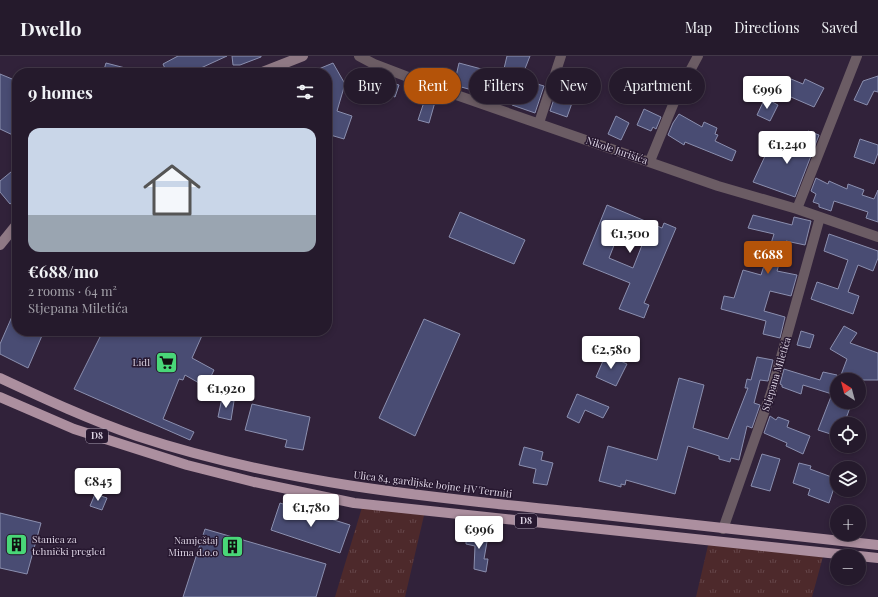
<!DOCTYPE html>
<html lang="en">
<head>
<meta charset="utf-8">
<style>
	body { margin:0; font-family:"Playfair Display",serif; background:#2d2334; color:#f1f3f6; height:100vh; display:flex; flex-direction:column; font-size:15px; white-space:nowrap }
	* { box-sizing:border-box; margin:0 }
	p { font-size:13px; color:#a3a1a9 }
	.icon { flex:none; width:22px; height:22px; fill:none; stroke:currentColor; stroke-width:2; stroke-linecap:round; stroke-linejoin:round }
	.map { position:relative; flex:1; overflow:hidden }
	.sheet { position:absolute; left:12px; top:12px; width:320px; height:268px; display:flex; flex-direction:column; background:#251a2c; border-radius:16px; box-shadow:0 2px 6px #0003,0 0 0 1px #423848 }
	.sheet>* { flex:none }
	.hud { position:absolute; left:344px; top:12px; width:380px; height:36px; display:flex; gap:8px }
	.needle { width:26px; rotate:324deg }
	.fabs { position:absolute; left:830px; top:317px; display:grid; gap:8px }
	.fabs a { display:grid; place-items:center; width:36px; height:36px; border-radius:50%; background:#251a2c; box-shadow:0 2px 6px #0003,0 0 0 1px #423848; font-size:20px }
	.price { position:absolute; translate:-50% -34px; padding:0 9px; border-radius:4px; background:#fff; color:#222; font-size:13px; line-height:26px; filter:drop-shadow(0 1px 2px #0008) }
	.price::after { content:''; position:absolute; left:50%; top:24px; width:12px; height:9px; margin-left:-6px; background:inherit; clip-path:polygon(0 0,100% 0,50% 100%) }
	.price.on { background:#b45309; color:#fff }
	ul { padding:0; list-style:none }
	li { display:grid; align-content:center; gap:8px; height:212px; padding:0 16px }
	li span { display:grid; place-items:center; height:124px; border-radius:12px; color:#555 }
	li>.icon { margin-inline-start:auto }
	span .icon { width:72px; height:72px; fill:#fffc; stroke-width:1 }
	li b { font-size:17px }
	h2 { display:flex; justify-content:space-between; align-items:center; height:48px; padding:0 16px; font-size:17px }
	.pill { padding:0 14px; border-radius:18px; background:#251a2c; box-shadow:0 2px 6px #0003,0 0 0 1px #423848; font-size:14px; line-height:36px }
	.pill.on { background:#b45309; color:#fff }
	header { display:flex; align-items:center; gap:24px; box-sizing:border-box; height:56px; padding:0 20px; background:#251a2c; border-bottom:1px solid #423848 }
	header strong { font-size:19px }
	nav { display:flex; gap:22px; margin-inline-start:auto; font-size:14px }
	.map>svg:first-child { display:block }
	.grass { fill:url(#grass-tufts) }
	.building { fill:#494c73; stroke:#8b8faf; fill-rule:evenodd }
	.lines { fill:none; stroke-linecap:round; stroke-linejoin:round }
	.minor { stroke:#6b5c64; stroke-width:10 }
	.secondary { stroke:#8f7985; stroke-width:10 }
	.primary { stroke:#ac8f9f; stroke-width:10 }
	.labels { text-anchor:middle; stroke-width:3; stroke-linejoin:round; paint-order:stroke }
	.shield { fill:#271830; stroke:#a69bad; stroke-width:1 }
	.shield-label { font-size:9px; font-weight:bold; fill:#dcd3e3 }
	.street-label { font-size:10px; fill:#dcd3e3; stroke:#271830 }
	.poi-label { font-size:10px; fill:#dcd3e3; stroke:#271830; text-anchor:end }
</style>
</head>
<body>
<header>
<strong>Dwello</strong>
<nav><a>Map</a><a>Directions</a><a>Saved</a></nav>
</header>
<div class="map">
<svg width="878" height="541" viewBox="0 0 878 541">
	<defs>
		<pattern id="grass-tufts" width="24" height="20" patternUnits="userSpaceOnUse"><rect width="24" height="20" fill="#4d292b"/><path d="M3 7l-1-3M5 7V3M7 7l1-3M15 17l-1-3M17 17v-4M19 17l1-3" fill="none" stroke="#66474a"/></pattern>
	</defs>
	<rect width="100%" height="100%" fill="#31223a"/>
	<path class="grass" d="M363,448L425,455L405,541H335Z
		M709,485L824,497L812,541H696Z"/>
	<path class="building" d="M178,0H227L190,17H167L163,8Z
		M232,0H261V1L240,9H233Z
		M507,0H530L521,23L544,30L535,57L512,49L514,42L504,39L509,23L502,21Z
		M106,7L133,14L132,17H103Z
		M333,7L345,28L337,55L352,60L344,83L327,78V17H309Z
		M459,7L489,15L483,37L454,29Z
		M634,14L648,20L638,44L624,38Z
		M0,18L17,25V81L0,73Z
		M878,20V36L874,35L867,49L854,44L863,25Z
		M791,23L803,28L805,23L824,32L814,51L784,38Z
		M388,26L399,29L395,41L384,37Z
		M555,40L572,47L567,61L550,55Z
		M765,42L778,49L770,65L757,59Z
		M425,43L435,46L429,67L418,64Z
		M644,53L661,61L656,73L653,71L651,75L637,69Z
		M679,58L702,71L704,66L717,72L715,78L718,79L715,85L736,95L732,105L685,86L684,89L668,79L673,67Z
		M616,60L629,67L621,84L608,78Z
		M808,75L819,79L795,141L753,126L772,85L786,92L792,80L804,84Z
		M860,83L878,89V97L874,108L854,101Z
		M17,111V143L10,148L0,136V125Z
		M816,122L828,128L829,125L847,133L848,128L864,134L862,139L874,143L878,134V166L866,162L868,156L834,145L831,155L819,151V148L813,146L816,138L811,135Z
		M607,149L662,172L664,167L676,172L644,247L649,249L644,262L619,253L630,227L583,208ZM622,169L646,179L633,212L609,202Z
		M460,156L525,184L514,208L449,181Z
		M753,159L792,169L794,161L811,165L805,189L786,185L777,215L797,219L791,240L770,235L764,255L785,261L780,282L763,278L766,265L721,253L724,240L734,242L743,214L761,219L774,178L748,172Z
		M829,178L878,195V202L873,215L858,209L848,236L859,240L853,258L811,243L817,226L838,233L848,204L824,195Z
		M17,249V275H44L28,312L0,298V288Z
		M424,263L460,278L415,380L379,362Z
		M844,270L857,277L850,287L878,297V324H839L847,303L830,293Z
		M103,275H204L192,302L214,314L206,331L185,319L183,324L179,323L163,363L194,376L190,384L74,333Z
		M801,275L814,279L810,292L797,289Z
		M606,298L627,308L616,330L596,321Z
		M757,301L773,304L768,325L760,324L754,347L760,349L752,372L747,370L739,404L731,402L730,406L719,403V400L688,390L675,438L626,424L625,429L621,428V431L599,425L608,390L657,404L679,322L704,329L693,372L728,383L748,332H745L747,323L751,324Z
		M784,313L820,324L823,316L837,319V346H852L844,368H837V380L818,374L832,338L803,329L801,338L782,331V329L780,328Z
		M577,338L609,351L603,362L585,354L579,367L567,361Z
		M222,342L234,345L231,364L218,361Z
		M252,348L310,361L303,394L285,391L287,384L245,374Z
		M770,360L776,364L778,361L789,365L787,371L810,380L803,398L786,390L787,387L764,377Z
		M524,391L543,396L541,404L553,407L547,429L533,427L536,413L519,409Z
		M762,398L780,403L770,435L751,430Z
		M799,407L811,410L810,413L837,423L829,447L808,439L810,433L793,427Z
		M95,438L107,442L102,454L90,450Z
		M280,447L350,469L340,497L271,474Z
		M0,457L41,467L27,518L0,512Z
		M205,473L326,508L316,541H183Z
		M466,477L488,480L484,503H488L486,516L474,513L475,490L466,488Z"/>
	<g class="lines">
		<path class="minor" d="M359,0L374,8L442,34L718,130L797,153L878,181
			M539,67L561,0
			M650,105L677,39L698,0
			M797,153L857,0
			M723,473L771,337L820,161"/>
		<path class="secondary" d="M260,17L303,0
			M0,189L17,168"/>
		<path class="primary" d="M0,322C45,343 90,364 137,380C282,428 435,442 586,457C683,467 781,479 878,489
			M0,341L74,373L187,409L254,426L354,447L857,500
			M859,500L878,502"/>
	</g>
	<defs>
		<symbol id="supermarket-square" viewBox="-11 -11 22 22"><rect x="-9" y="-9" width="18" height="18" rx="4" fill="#49d778" stroke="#271830"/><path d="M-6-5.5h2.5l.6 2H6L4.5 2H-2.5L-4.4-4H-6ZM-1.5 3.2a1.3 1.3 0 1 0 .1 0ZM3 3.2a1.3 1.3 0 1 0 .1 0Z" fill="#111"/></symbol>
		<symbol id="building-square" viewBox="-11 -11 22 22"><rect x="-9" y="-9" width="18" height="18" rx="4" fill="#49d778" stroke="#271830"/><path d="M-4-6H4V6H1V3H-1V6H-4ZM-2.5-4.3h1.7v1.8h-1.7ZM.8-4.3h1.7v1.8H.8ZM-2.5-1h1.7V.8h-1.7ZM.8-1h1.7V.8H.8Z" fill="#111"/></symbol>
	</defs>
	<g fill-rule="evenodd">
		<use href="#supermarket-square" x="154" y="294" width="25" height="25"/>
		<use href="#building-square" x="4" y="476" width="25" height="25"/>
		<use href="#building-square" x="220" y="478" width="25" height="25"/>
	</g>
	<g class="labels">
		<g class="shield">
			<rect x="86" y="373" width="22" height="14" rx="3"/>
			<rect x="515" y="458" width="22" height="14" rx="3"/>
		</g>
		<g class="shield-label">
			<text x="97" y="383">D8</text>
			<text x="526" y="468">D8</text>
		</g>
		<g class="street-label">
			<text transform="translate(617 94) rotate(19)" y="4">Nikole Jurišića</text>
			<text transform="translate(776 318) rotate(-73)" y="4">Stjepana Miletića</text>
			<text transform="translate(433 428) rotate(7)" y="4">Ulica 84. gardijske bojne HV Termiti</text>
		</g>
		<g class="poi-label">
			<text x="150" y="310">Lidl</text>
			<text x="32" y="487" text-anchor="start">Stanica za<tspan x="32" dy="12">tehnički pregled</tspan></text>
			<text x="218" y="488">Namještaj<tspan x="218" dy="12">Mima d.o.o</tspan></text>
		</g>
	</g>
</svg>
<div class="fabs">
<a><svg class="needle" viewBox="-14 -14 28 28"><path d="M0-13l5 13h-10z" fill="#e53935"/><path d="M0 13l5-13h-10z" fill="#a3a1a9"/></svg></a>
<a><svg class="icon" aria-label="locate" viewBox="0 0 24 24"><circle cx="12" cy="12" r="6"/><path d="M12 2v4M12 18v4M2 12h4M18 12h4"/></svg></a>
<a><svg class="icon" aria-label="layers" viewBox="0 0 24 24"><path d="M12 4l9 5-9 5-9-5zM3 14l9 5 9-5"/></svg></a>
<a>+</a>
<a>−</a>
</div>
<b class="price" style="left:767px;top:54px">€996</b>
<b class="price" style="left:787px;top:109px">€1,240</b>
<b class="price" style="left:630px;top:198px">€1,500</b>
<b class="price on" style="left:768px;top:219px">€688</b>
<b class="price" style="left:611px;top:314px">€2,580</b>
<b class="price" style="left:226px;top:353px">€1,920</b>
<b class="price" style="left:98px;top:446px">€845</b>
<b class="price" style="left:311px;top:472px">€1,780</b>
<b class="price" style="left:479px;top:494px">€996</b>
<div class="hud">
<a class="pill">Buy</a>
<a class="pill on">Rent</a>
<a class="pill">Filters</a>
<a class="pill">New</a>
<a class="pill">Apartment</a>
</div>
<section class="sheet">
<h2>9 homes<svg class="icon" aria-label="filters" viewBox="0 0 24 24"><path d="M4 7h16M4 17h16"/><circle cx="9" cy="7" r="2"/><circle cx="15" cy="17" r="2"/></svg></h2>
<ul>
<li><span style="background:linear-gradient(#c9d6e8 70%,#9aa5b1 0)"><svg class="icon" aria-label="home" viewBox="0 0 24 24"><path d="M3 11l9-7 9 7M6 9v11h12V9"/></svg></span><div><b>€688/mo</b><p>2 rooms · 64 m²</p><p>Stjepana Miletića</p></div></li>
</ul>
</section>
</div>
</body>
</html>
